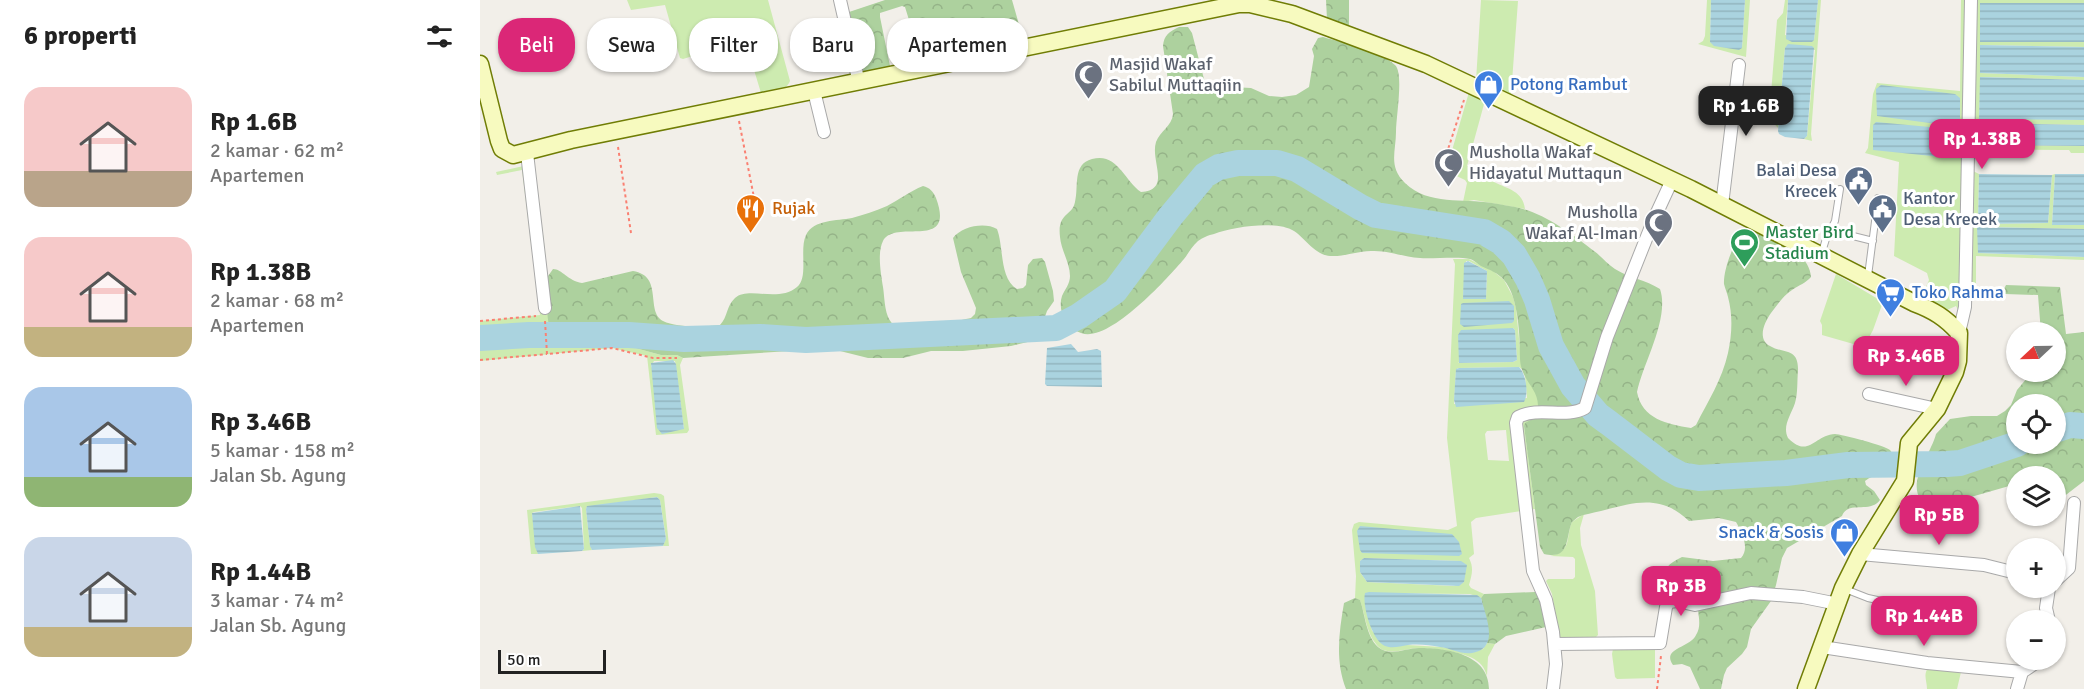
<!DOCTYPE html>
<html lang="id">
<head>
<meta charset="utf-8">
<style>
	body { margin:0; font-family:Signika,sans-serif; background:#f6f6f6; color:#222; height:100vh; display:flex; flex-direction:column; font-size:22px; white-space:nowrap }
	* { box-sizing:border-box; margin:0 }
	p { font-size:20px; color:#767676 }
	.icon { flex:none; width:33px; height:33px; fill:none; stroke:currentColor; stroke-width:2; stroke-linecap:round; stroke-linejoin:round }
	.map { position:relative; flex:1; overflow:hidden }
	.panel { display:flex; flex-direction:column; background:#fff; width:480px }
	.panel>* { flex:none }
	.hud { position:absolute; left:18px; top:18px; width:570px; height:54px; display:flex; gap:12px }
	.needle { width:39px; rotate:248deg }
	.fabs { position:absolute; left:1526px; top:322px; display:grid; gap:12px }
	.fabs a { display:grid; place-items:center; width:60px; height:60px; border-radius:50%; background:#fff; box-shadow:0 2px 4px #0004; font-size:30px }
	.scale { position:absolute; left:18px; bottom:15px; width:108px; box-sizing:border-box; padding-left:6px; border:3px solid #222; border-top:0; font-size:16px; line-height:21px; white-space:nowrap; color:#222; -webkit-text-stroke:4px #fff; paint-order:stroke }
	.price { position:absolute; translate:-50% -51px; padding:0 14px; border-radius:12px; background:#db2777; color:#fff; font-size:20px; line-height:39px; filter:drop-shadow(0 2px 3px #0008) }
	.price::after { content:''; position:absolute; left:50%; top:36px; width:18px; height:14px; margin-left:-9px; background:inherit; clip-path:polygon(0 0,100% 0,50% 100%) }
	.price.on { background:#222; color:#fff }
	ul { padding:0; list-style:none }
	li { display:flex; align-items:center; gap:18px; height:150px; padding:0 24px }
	li span { display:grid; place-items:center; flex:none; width:168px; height:120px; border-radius:18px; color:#555 }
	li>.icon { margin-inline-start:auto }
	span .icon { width:72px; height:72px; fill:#fffc; stroke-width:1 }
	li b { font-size:26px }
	h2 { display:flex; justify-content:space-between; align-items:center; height:72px; padding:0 24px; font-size:26px }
	.tag { padding:0 21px; border-radius:24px; background:#fff; box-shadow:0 2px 4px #0004; font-size:21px; line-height:54px }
	.tag.on { background:#db2777; color:#fff }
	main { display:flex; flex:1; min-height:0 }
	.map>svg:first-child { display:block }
	.grass { fill:#cdebb0; fill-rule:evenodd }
	.forest { fill:url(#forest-crowns); fill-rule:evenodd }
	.water { fill:url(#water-rules) }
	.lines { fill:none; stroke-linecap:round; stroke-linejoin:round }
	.river { stroke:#aad3df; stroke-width:26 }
	.lane-casing { stroke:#a9a9a9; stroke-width:8 }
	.street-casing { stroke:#a9a9a9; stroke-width:14 }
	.secondary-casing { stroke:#707d05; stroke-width:19 }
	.path { stroke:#fa8072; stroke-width:2; stroke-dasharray:3 3; stroke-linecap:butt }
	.lane { stroke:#fff; stroke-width:6 }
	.street { stroke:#fff; stroke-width:12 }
	.secondary { stroke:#f7fabf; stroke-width:16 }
	.labels { text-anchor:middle; stroke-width:6; stroke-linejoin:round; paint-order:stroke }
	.worship-label { font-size:18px; fill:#5b616d; stroke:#fff; text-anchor:start }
	.shop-label { font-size:18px; fill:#366cbe; stroke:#fff; text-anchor:start }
	.service-label { font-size:18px; fill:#4e5e75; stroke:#fff; text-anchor:end }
	.food-label { font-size:18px; fill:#c56008; stroke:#fff; text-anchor:start }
	.leisure-label { font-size:18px; fill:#27864d; stroke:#fff; text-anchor:start }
</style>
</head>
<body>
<main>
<section class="panel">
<h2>6 properti<svg class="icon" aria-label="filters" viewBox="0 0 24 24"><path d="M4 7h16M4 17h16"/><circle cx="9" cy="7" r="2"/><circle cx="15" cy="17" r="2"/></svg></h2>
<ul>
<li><span style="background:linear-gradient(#f6c9c9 70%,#b9a48a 0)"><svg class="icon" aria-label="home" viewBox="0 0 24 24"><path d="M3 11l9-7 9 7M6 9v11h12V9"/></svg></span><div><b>Rp 1.6B</b><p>2 kamar · 62 m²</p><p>Apartemen</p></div></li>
<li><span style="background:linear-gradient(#f6c9c9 75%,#c2b280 0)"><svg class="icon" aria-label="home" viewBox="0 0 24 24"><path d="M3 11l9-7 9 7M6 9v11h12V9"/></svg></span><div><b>Rp 1.38B</b><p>2 kamar · 68 m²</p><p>Apartemen</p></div></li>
<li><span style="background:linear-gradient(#a9c7e8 75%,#8fb573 0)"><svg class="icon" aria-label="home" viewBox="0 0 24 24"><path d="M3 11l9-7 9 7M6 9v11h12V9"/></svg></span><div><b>Rp 3.46B</b><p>5 kamar · 158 m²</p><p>Jalan Sb. Agung</p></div></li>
<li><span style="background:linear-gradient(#c9d6e8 75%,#c2b280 0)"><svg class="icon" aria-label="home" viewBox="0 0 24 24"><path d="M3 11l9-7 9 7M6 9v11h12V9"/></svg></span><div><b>Rp 1.44B</b><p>3 kamar · 74 m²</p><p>Jalan Sb. Agung</p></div></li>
</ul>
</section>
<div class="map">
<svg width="1604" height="689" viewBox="0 0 1604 689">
	<defs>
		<pattern id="forest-crowns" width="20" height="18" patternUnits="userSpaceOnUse" patternTransform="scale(1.5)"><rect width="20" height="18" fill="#add19e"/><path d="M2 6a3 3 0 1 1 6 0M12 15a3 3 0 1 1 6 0" fill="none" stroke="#95b388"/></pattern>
		<pattern id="water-rules" width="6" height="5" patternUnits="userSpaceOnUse" patternTransform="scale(1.5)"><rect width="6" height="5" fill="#aad3df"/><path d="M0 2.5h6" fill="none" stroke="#92b5bf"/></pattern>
	</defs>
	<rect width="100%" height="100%" fill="#f2efe9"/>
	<path class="grass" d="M147,0H288L310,81C305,93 292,91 281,93L261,27L258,25L232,36L230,48L226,52L203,59L200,58L185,5L151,10Z
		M1001,0L1038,1L1031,95L996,81Z
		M1227,0H1231L1230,42L1262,48L1265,0H1270L1266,57L1218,44L1223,41L1225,36Z
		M1305,0H1308L1305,35L1334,40L1338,0H1341L1331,134L1332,141L1324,139L1327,136L1335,50L1305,48L1298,128L1289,118L1297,20L1303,13Z
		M1481,0H1604V3L1500,42H1604V47L1500,45V73L1604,77V80L1501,77L1499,118L1604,120V125L1499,123L1498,145L1604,146V153H1591L1589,150H1581L1492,149L1491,170L1499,174L1498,224L1568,223L1572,175L1575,174L1572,224L1604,225V229L1498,227V253L1604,257V260L1496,256V284H1487L1483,320L1476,306L1467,310L1442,296L1449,280L1447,273L1414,256L1419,162L1385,153L1388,148L1393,94L1397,83L1480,91Z
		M989,92L1006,97L987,166L1012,175L1014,182C1028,189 1043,191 1045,209L994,200L983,202L987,183L985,180L966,171Z
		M53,151L65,251L69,323L122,345L148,346L181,355H197L203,358L200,365L209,430L207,433L176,435L167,356L132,348L0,361V321L60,315L42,170L17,175L16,172L48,165ZM174,361H195L204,429L171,366Z
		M973,259H989L1013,271L1024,280L1033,297L1036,308L1042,369L1039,367L978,368L976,370L974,404L1047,398L1045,376C1060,397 1067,409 1044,426L1055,509L996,518L991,522L994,554L989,558C994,568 992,574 989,585L991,588L1004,594L1001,598L990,594L885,593L892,631L927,645L962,647L987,653L1003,649L1007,643L1015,644L1008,657L1007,676C1005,670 1003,665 997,661C985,652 955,648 939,648C925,648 906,658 896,644C886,632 885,614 880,600L875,598L876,576L872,530L874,524L879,522L968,530L977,526L967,438L975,264ZM986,261H989L1007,271L1006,299L983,298ZM1033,328L1035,330L1037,360L1033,362L978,363ZM1026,430L1029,461L1008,460L1005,434L1007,431ZM884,558L981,561L984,582L974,586L887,582L880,572V561Z
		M1356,274L1403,302L1393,330L1384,347L1342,335V325L1340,321Z
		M174,493L181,494L184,496L189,546H183L186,538L180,500L177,497L107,507L106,509L110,545L112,550L102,551L104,549L102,508L100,506L54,512L52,513L58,554H51L47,510Z
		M1104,514L1100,528L1101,545L1115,591L1118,635L1116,637L1084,641L1081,640L1079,636L1072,594L1066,581L1068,579H1093L1095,577V559L1093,557L1070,556C1093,551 1085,538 1092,522Z
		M1133,649H1175V678L1137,679L1135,677L1132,654Z
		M1450,667L1477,670L1481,672L1477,689H1447C1447,681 1442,672 1450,667Z"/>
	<path class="forest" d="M405,0H532L542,35L537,38L441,59L425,7L422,6L400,13V17L410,66L381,74L366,13Z
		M846,0H869V25L866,27L847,19Z
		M699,27H708L712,33L724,79L734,86L771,88L789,96L802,97L816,95L829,87L834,56L832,49L838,38L843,37C863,43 900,51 915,65C924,73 916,117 916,132C916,151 908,167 925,183C949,206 983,198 1012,203C1022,205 1033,206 1043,209C1066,215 1095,236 1114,251C1121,256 1127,264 1135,269C1149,278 1166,280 1180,289C1190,318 1163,363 1157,392C1162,419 1187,424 1211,428L1216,425C1228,401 1242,380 1248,353C1252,334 1253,316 1248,297C1247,293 1245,288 1244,284C1243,270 1255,237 1266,229H1271C1293,240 1329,250 1331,277C1326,283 1319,285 1312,290C1303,296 1297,305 1291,313C1284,323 1277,339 1290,346C1303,354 1319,347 1318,371C1317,381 1318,393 1315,403C1311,415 1302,426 1308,438C1329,459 1334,435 1355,434C1361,434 1406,446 1410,450C1414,455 1416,462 1416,468C1407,475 1394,473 1385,481L1386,485L1394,491L1400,500C1390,514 1368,500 1362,516L1307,548L1302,558L1296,585L1291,601L1271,629L1267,647L1262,654L1247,668L1244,675L1241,689H1220L1210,667L1202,664L1193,665C1181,648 1210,648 1216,635C1221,627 1219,619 1218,610L1189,602C1180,580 1178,568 1202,557L1233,561L1261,558C1270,548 1262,533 1256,522L1239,518L1209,521C1181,494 1155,502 1121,511C1113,513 1105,514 1098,517L1092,522C1085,538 1091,560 1064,554L1060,547L1044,426L1045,423L1056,417C1065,390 1041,384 1040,359C1040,338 1039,297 1024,280C1018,273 1010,270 1001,266C998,264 994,260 990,259C979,256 953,259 940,258C923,257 908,250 891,251C877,251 864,257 850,256C835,255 826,239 814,231C796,220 753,227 734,234C729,235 722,238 718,241C712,246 708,254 704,259C687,279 628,344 601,333C587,328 577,311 582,296C585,289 590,284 590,276C590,263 581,250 580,237C577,212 592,217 595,202C599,187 592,164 612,159C637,152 644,180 661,192C692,190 670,161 676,142C680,131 692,126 693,114L683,46C684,35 689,32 699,27Z
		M443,186C450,188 453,191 456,198C476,252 415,218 403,241C397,253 401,274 403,287C405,299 404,317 414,325C426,335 476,321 491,318L495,314L496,308L481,272L473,238C482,226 505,222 517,229C524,247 519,278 537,289L543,288L546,285L548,265L553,259L562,258L565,262L573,291L574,301L567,311L558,337L556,340L531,346L483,351H451L423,358H388L360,351L326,350L203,358L197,355H181L148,346L77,345C65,332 67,296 66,279L73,269C82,269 88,281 102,283L153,271C184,276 165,311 183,321C197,328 225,327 240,325C248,317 246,306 255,298C269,286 298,303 317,287C329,277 319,250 326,235C334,219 357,221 372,218C383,215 396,211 407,206C419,200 430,191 443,186Z
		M1526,285L1580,287L1586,334L1604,332V481L1578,501H1575V477H1536V484L1484,499L1441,500C1427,481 1451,454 1456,434L1470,419L1491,416H1517L1525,411L1531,405L1537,390L1552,372H1575V333H1561L1558,295L1525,294L1524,289ZM1536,405H1575V444H1536Z
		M1055,592L1061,596L1066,627L1026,636L1015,644L1007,643L1008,629L1001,598L1004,594Z
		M875,598L880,600C885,614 886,636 898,647C910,657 926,648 939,648C967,648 1009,654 1009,689H866C855,661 859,632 864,603Z"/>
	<path class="water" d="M1231,0H1265L1262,48L1259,50L1234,46L1230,42Z
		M1308,0H1338L1334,40L1332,42H1312L1306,39Z
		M1500,3H1604V42H1500Z
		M1308,44L1332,46L1334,48L1327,136L1324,139L1305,137L1299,134L1298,131L1305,48Z
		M1500,45L1604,47V77L1500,73Z
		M1500,77L1604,80V120L1499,119Z
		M1401,85L1475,94L1480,98V122L1472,126L1397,116L1396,89Z
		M1396,122L1471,129L1479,135C1479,144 1481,155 1471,158L1393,150V125Z
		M1499,123L1604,125V146L1498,145Z
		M1499,174L1572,175L1568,223L1498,224Z
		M1575,174H1604V225H1572Z
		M1497,227L1604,229V257L1498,253Z
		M988,261L1007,271L1006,299H983L984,263Z
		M1029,301L1034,306V321L1032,323L984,327L980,324L981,304L983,303Z
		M1033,328L1035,330L1037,360L1033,362L979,363L978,335L981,330Z
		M591,344L598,352L617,349L621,351L622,387L567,386L565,384L567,348Z
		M193,360L196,364L204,429L182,434L177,428L171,363Z
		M1039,367C1046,374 1049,393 1044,402L976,407L974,400L976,369L979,368Z
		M177,497L180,500L186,539L183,546L112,550L110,546L106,509L107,506Z
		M100,506L104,549L102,551L58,554L55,547L52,513Z
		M880,526L972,534L979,542L982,554L979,556L882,553L880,550L877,531Z
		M884,558L981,561L987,565L984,582L979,586L887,582L880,572V561Z
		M889,592L997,595L1001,598C1004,610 1013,632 1007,643C1005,649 998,652 992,653C982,655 970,648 960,647C950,645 939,644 928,645C920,646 913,649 905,646C892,641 882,605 885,593Z"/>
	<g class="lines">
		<path class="river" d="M0,338L49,335H149L204,339L280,337L326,340L576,328L599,316L635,291L690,217L725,175L739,167L758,163H797L817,169L880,207L896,215L1004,232L1021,242L1034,255L1048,279L1057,300L1071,346L1093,386L1118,415L1129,423L1188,468L1201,475L1219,478L1306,473L1368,465L1467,464L1480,463L1537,444
			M1575,430L1590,425L1604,426"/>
		<defs>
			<path id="lane" d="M1352,229L1357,232L1393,241
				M1341,255L1346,239L1355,221L1360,189
				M1388,276L1398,198
				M1365,589L1388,598L1434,608"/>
			<path id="street" d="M360,0L379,83
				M334,91L344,132
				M47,153L65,308
				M1242,205L1259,65
				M1479,333L1485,307L1491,0
				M1389,394L1457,409
				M1380,554L1504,565L1536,573
				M1575,581L1589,568L1594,503
				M1569,621L1566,608L1569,588
				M1074,644L1180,643L1186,607L1189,602L1197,601L1215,605L1271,593L1323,597L1358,604
				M1342,647L1447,663L1542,672
				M1073,689L1076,664L1073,632L1066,600L1053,571L1036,423L1038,417C1059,406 1086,419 1105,408L1127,337L1174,219L1192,180
				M1537,689L1542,672L1560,660"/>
			<path id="secondary" d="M0,64L19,141L22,149L33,155L91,140L759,4H770L812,14L946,64L1211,189L1434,303C1453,310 1466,318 1479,333L1478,361L1475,372L1457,409L1429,443L1425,481L1380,554L1363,588L1326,689"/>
		</defs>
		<use href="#lane" class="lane-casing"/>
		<use href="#street" class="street-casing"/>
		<use href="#secondary" class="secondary-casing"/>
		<path class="path" d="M259,121L278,218
			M138,147L151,233
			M961,171L984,100
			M0,321L56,316
			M65,321L67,354L132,348L173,358H197
			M0,360L67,354
			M1177,689L1181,656"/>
		<use href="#lane" class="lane"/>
		<use href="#street" class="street"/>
		<use href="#secondary" class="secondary"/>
	</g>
	<defs>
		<symbol id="mosque-pin" viewBox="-11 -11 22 30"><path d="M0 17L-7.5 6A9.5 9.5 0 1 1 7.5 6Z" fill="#6b7280" stroke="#fff"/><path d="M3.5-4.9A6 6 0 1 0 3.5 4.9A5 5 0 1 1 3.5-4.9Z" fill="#fff"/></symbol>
		<symbol id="shop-pin" viewBox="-11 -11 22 30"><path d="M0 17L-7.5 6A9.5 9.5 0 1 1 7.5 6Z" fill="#3f7fe0" stroke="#fff"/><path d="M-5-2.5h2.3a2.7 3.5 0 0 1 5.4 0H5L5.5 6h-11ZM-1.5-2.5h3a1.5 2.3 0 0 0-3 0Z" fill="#fff"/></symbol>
		<symbol id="civic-pin" viewBox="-11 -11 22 30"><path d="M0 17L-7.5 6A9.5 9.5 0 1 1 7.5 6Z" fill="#5c6f8a" stroke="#fff"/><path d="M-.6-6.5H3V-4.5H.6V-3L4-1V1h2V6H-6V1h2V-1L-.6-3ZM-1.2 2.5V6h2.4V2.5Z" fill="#fff"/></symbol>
		<symbol id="restaurant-pin" viewBox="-11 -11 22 30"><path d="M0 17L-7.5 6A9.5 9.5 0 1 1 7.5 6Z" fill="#e8710a" stroke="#fff"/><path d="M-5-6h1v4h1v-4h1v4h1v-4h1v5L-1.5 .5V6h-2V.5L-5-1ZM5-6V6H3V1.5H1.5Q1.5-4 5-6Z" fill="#fff"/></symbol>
		<symbol id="stadium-pin" viewBox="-11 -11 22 30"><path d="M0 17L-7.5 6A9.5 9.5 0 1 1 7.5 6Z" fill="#2e9e5b" stroke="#fff"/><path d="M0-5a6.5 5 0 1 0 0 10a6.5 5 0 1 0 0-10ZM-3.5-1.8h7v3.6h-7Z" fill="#fff"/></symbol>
		<symbol id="supermarket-pin" viewBox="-11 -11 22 30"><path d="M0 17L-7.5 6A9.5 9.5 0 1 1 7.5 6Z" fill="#3f7fe0" stroke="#fff"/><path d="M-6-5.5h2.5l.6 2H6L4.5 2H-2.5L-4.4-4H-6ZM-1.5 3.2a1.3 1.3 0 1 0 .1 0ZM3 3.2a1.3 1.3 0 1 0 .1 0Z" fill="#fff"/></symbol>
	</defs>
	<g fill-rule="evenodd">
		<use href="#mosque-pin" x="592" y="58" width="33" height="45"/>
		<use href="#shop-pin" x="992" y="68" width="33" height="45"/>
		<use href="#mosque-pin" x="952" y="146" width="33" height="45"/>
		<use href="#civic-pin" x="1362" y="164" width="33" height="45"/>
		<use href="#restaurant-pin" x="254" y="192" width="33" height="45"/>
		<use href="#civic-pin" x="1386" y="192" width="33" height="45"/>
		<use href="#mosque-pin" x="1162" y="206" width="33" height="45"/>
		<use href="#stadium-pin" x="1248" y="226" width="33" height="45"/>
		<use href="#supermarket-pin" x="1394" y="276" width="33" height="45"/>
		<use href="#shop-pin" x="1348" y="516" width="33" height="45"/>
	</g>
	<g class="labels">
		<g class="worship-label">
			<text x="629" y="70">Masjid Wakaf<tspan x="629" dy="21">Sabilul Muttaqiin</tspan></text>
			<text x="989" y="158">Musholla Wakaf<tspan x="989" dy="21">Hidayatul Muttaqun</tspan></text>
			<text x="1158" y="218" text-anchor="end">Musholla<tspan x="1158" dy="21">Wakaf Al-Iman</tspan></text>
		</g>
		<g class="shop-label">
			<text x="1030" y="90">Potong Rambut</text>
			<text x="1432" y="298">Toko Rahma</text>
			<text x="1344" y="538" text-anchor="end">Snack &amp; Sosis</text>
		</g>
		<g class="service-label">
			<text x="1357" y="176">Balai Desa<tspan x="1357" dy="21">Krecek</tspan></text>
			<text x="1423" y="204" text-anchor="start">Kantor<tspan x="1423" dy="21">Desa Krecek</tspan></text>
		</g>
		<g class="food-label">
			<text x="292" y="214">Rujak</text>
		</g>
		<g class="leisure-label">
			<text x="1285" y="238">Master Bird<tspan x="1285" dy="21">Stadium</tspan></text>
		</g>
	</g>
</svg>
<div class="fabs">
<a><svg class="needle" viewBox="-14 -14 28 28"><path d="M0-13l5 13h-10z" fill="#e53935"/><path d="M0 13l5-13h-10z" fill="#767676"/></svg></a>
<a><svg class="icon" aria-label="locate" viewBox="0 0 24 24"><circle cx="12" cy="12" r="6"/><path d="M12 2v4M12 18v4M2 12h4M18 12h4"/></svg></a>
<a><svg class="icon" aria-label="layers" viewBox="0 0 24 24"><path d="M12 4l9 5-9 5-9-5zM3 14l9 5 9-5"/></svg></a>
<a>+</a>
<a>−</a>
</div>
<div class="scale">50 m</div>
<b class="price on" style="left:1266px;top:137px">Rp 1.6B</b>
<b class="price" style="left:1502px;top:170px">Rp 1.38B</b>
<b class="price" style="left:1426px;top:387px">Rp 3.46B</b>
<b class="price" style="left:1459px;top:546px">Rp 5B</b>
<b class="price" style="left:1201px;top:617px">Rp 3B</b>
<b class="price" style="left:1444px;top:647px">Rp 1.44B</b>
<div class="hud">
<a class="tag on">Beli</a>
<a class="tag">Sewa</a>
<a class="tag">Filter</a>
<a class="tag">Baru</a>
<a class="tag">Apartemen</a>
</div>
</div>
</main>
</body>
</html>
